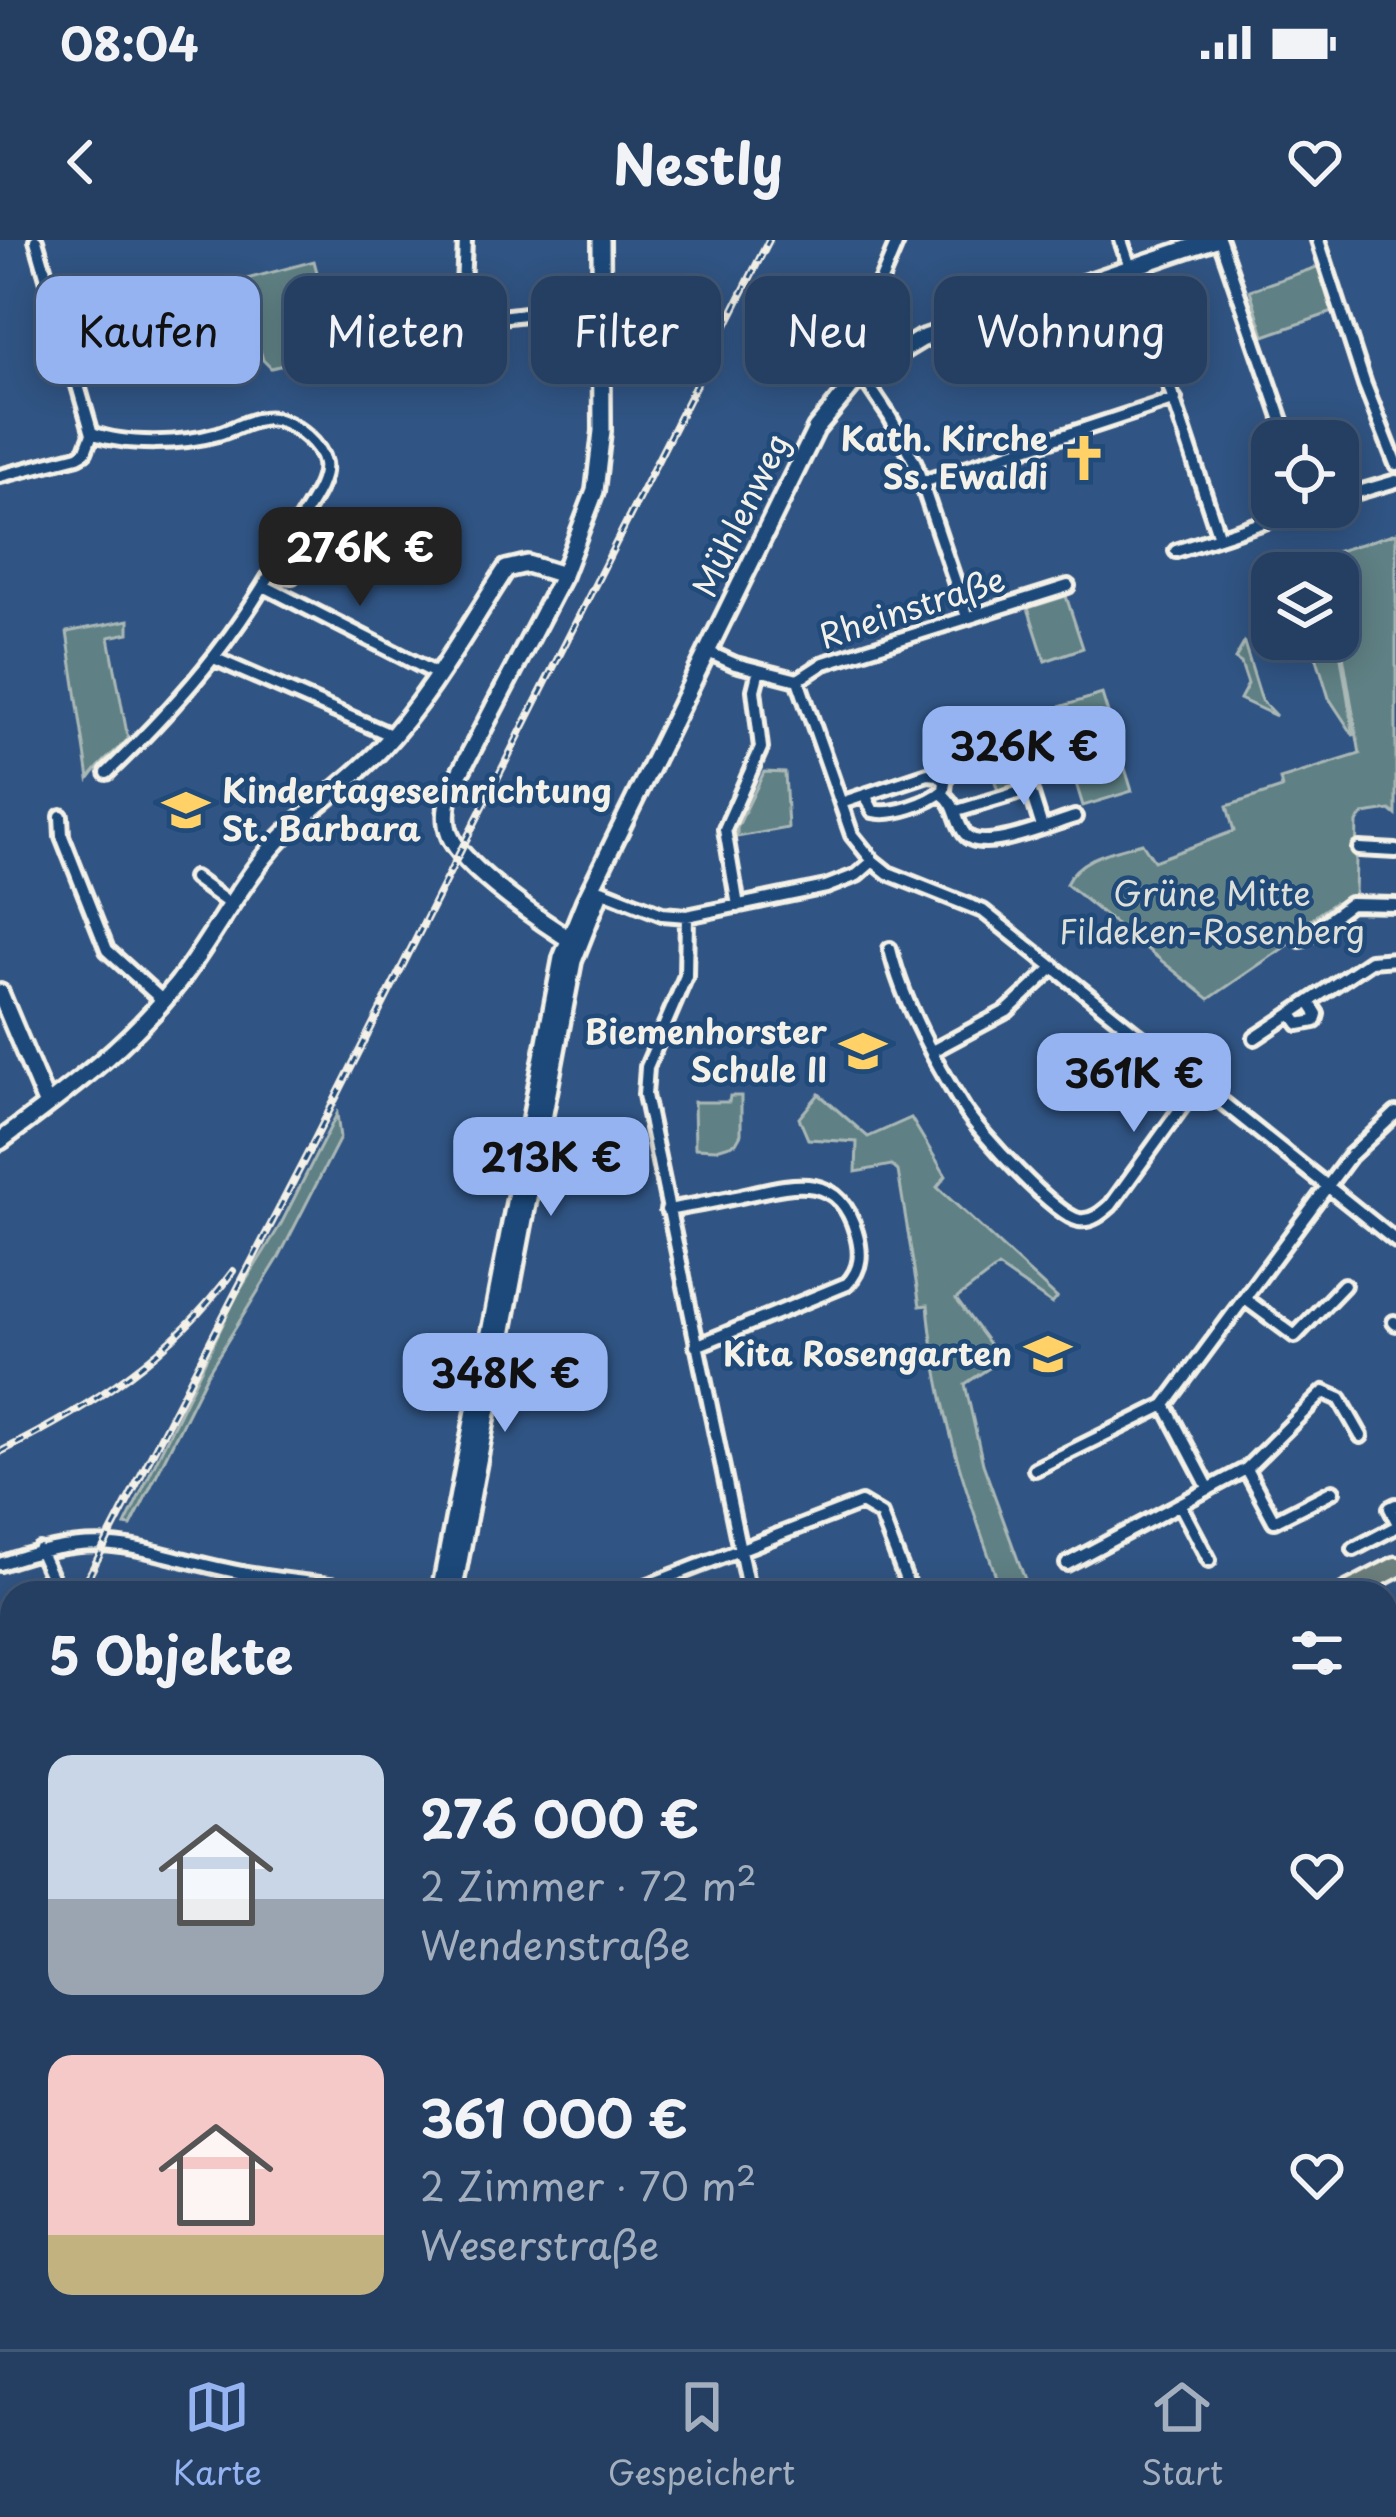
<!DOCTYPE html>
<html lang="de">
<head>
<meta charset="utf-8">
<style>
	body { margin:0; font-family:"Playpen Sans",sans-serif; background:#2c4668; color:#f1f3f6; height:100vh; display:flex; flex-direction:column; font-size:45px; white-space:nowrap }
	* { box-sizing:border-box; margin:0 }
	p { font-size:39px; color:#a3afbe }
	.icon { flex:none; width:66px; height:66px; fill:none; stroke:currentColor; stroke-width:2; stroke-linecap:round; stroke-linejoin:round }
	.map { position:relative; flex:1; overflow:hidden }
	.sheet { position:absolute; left:0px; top:1341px; width:1398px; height:768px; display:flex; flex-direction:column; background:#243f62; border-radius:36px 36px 0 0; box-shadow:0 6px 30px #0003,0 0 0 3px #415877 }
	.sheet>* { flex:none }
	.banner { position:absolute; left:36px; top:36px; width:1326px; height:108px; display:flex; gap:24px }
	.controls { position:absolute; left:1251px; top:180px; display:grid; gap:24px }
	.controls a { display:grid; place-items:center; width:108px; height:108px; border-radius:24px; background:#243f62; box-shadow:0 6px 30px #0003,0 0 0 3px #415877; font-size:60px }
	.price { position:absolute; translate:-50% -102px; padding:0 27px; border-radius:24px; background:#95b2f1; color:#111; font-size:39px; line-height:78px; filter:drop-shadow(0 3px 6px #0008) }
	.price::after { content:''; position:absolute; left:50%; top:72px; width:36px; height:27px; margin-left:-18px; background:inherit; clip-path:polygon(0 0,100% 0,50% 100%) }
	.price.active { background:#222; color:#fff }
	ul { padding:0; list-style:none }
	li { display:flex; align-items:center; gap:36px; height:300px; padding:0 48px }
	li span { display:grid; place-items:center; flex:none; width:336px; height:240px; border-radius:24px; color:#555 }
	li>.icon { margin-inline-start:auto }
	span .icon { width:144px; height:144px; fill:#fffc; stroke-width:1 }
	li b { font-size:51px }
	h2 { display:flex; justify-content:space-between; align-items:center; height:144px; padding:0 48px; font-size:51px }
	.chip { padding:0 42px; border-radius:24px; background:#243f62; box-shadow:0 6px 30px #0003,0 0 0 3px #415877; font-size:42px; line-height:108px }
	.chip.active { background:#95b2f1; color:#111 }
	.status { display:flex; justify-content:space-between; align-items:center; height:84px; padding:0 60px; background:#243f62; direction:ltr }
	.status svg { height:33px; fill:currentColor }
	header { display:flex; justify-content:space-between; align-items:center; height:156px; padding:0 48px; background:#243f62; font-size:54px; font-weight:700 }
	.dock { display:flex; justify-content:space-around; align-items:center; height:168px; border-top:3px solid #415877; background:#243f62; font-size:33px; color:#a3afbe }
	.dock a { display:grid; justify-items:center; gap:6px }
	.dock .active { color:#95b2f1 }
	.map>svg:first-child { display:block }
	.green { fill:#5f8084; stroke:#aab8b6; stroke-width:3 }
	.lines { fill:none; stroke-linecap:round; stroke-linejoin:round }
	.stream { stroke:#87a7b7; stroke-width:3 }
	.street-casing { stroke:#f4f1e8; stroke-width:20 }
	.secondary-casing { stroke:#f4f1e8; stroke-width:24 }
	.highway-casing { stroke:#f4f1e8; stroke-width:27 }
	.street { stroke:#1f4a7a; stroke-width:10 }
	.secondary { stroke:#1f4a7a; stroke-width:15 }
	.highway { stroke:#6c7f7c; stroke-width:18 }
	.rail-casing { stroke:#f4f1e8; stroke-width:8 }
	.rail { stroke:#1f4a7a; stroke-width:3; stroke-dasharray:9; stroke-linecap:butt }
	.labels { text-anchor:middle; stroke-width:9; stroke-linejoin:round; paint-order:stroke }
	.poi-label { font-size:33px; font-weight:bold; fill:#f4f1e8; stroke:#1f4a7a; text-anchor:end }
	.street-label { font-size:33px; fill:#f4f1e8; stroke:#1f4a7a }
	.park-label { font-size:33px; fill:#dee0d9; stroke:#1f4a7a }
</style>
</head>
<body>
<div class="status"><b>08:04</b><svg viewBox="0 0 49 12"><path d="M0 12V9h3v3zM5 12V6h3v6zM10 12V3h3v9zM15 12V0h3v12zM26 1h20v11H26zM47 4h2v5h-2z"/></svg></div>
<header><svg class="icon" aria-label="back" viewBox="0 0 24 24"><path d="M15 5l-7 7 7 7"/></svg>Nestly<svg class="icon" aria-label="heart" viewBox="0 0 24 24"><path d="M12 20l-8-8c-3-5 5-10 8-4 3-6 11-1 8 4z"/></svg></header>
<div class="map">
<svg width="1396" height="2109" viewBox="0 0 1396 2109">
	<rect width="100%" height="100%" fill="#305483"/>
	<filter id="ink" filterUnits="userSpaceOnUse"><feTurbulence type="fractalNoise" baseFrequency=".00833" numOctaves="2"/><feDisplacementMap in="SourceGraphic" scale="24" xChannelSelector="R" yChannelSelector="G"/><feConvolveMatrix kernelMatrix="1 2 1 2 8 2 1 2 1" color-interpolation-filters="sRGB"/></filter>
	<g filter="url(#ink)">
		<path class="green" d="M314,21L333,92L317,97L322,116L271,128L263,120L239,41Z
			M1320,26L1336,71L1264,96L1250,50Z
			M1396,293V575L1390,570L1364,574L1357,582L1355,656L1339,668L1334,663L1294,691L1298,698L1209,759L1066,644C1079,616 1115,611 1142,603L1154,621L1234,591L1227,566L1282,548L1280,539L1360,514L1338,386V333H1329L1327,329L1295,333L1293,325Z
			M1066,356L1083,408L1045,421L1028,368Z
			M129,380V393L109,397L128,499C114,514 100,522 89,539L67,392Z
			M1311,399H1338L1354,496L1329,458Z
			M1244,403L1262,461L1276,476L1240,459L1248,444L1241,423L1235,419Z
			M1102,454L1132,551L1083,566L1053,469Z
			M1006,483L1022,535L1014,538L1017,548L999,554L979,492Z
			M764,532L785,533L788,588L737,597V588Z
			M819,854L868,897L911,878L946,936L937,947L1057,1058L1052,1064L998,1027L956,1059L1001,1120L965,1144L983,1224L1030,1353H1002C967,1255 937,1170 928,1065L920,1066L898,931L891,925L856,932L857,902L808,899L799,878Z
			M730,856H741V894L736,903L717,909L695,908L694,862H729Z
			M337,874L340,898L278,1019L207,1134L131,1286L125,1285L237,1055L281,984Z"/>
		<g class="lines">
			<path class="stream" d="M205,2109L238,2103"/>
			<defs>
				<path id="street" d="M465,0L462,72L466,81L602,65
					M898,0L849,116L890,177L915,223L967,377
					M1121,0L1219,297
					M1220,0L1289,201
					M1318,0L1365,145L1396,224
					M92,193C126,206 183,204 218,194C238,188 258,174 279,180C296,185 321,205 324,223C327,242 309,265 300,281C247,384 190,453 107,533
					M0,236L78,216L85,212L92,194L36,0
					M923,242L1175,159
					M1338,258L1396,241
					M1176,311L1310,267
					M278,324L285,335L292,336L301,326L292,297
					M266,347L439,435
					M708,412L735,424L798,440
					M216,419L393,496
					M798,440L852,595L873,621L888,633L983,671L1396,1001
					M798,440L824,423L1068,346
					M942,554C958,565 954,580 965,594C981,615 1053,583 1075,577
					M841,563L928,534L939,535L945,542L944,550C929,563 893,576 873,571L865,555
					M957,571L1030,549L1042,587
					M61,576L62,596L107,710L163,761
					M1359,609L1396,611
					M194,638L231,665
					M601,650L662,674L687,676L826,647L857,635L873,621
					M738,666L725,589L761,508L754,450L759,430
					M687,676L686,736L647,827L645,855L749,1353
					M1301,700L1350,664L1396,665
					M890,709C903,763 935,822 965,870C979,892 1055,975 1079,980C1092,982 1102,973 1111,965L1199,843
					M1292,774L1299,784L1315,781L1317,774L1309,762
					M1255,798L1370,721L1396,719
					M934,810L1007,771L1054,727
					M667,970C692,966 716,961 741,956C790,945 838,929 856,992C862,1012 862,1029 847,1044L696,1106
					M1245,1059L1295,1096L1344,1045
					M1394,1082L1396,1084
					M1165,1165L1209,1249
					M1035,1229L1165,1165L1350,916L1396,873
					M1246,1229L1274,1281L1333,1251
					M1180,1265L1209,1320
					M1396,1265L1390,1268L1396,1280
					M1354,1309L1396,1287
					M39,1310L53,1341V1353
					M0,1324C113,1284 139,1314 247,1334C299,1343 353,1347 406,1353
					M1067,1324L1246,1229L1324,1152L1340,1159L1361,1196
					M240,1353L243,1333
					M628,1353L861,1263L881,1275L911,1353
					M0,1464L12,1440
					M1386,1567L1396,1531
					M0,1619H12
					M1386,1684L1396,1685
					M1386,1706L1396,1725
					M1386,1895L1396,1890
					M1386,2037L1396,2032
					M508,2097L509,2109
					M862,2097L866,2109
					M967,2097L972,2109
					M625,2108L693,2097
					M1258,2109L1279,2097"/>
				<path id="secondary" d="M579,705C547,686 464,629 450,596C444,581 446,565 451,550L563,335L595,251L602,191L601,0
					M0,753L47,865
					M0,901C64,853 128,807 178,743C210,702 233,655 266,615C299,574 345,547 381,509C431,455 466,390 506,329L527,324L563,335
					M440,1353L562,718L585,661L816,189L860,136L921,99L1213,0
					M453,1353L573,721L599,655
					M314,2109L316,2097"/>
				<path id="highway" d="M1346,1353L1396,1327
					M0,1801L12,1800"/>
			</defs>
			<use href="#street" class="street-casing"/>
			<use href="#secondary" class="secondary-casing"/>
			<use href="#highway" class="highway-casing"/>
			<use href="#street" class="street"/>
			<use href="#secondary" class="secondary"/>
			<use href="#highway" class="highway"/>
			<defs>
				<path id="rail" d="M0,1212C91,1167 173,1114 233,1031
					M80,1353L311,907L769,0
					M0,1512L12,1488"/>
			</defs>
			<use href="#rail" class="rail-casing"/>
			<use href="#rail" class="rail"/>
		</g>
	</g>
	<defs>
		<symbol id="church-bare" viewBox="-9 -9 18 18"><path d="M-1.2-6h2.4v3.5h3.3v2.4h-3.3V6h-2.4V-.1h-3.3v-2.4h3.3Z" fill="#ffd166" stroke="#1f4a7a" stroke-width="2.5" paint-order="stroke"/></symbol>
		<symbol id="school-bare" viewBox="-9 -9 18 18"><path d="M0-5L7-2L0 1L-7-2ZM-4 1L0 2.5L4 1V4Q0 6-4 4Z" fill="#ffd166" stroke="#1f4a7a" stroke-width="2.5" paint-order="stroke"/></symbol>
	</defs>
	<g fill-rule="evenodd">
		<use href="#church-bare" x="1051" y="185" width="66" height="66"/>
		<use href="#school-bare" x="153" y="537" width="66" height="66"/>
		<use href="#school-bare" x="830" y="778" width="66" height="66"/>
		<use href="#school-bare" x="1015" y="1081" width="66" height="66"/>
	</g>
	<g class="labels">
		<g class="poi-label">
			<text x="1048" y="211">Kath. Kirche<tspan x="1048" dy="38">Ss. Ewaldi</tspan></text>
			<text x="222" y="563" text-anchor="start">Kindertageseinrichtung<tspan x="222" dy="38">St. Barbara</tspan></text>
			<text x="827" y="804">Biemenhorster<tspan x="827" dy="38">Schule II</tspan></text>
			<text x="1012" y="1126">Kita Rosengarten</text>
		</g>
		<g class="street-label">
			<text transform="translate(741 275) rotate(-64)" y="12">Mühlenweg</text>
			<text transform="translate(912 368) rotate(-18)" y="12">Rheinstraße</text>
		</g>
		<g class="park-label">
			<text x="1212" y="666">Grüne Mitte<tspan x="1212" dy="38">Fildeken-Rosenberg</tspan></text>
		</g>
	</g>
</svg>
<div class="controls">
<a><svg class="icon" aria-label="locate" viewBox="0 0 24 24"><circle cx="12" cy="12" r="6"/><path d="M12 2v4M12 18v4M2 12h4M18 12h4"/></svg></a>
<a><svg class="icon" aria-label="layers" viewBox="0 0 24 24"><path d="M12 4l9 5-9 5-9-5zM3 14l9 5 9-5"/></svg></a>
</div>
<b class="price active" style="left:360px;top:369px">276K €</b>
<b class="price" style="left:1024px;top:568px">326K €</b>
<b class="price" style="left:1134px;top:895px">361K €</b>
<b class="price" style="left:551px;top:979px">213K €</b>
<b class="price" style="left:505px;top:1195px">348K €</b>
<div class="banner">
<a class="chip active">Kaufen</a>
<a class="chip">Mieten</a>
<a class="chip">Filter</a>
<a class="chip">Neu</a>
<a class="chip">Wohnung</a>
</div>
<section class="sheet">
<h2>5 Objekte<svg class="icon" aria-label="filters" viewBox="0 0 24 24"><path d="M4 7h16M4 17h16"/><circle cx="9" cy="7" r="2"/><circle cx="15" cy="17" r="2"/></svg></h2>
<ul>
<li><span style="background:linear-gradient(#c9d6e8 60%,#9aa5b1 0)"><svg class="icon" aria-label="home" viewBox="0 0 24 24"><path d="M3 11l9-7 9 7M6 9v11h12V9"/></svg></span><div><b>276 000 €</b><p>2 Zimmer · 72 m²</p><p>Wendenstraße</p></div><svg class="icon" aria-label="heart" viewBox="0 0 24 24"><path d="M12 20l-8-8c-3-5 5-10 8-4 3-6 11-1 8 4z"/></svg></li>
<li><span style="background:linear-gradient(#f6c9c9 75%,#c2b280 0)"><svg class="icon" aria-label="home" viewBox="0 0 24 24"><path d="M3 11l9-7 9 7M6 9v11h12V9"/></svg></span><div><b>361 000 €</b><p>2 Zimmer · 70 m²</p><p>Weserstraße</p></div><svg class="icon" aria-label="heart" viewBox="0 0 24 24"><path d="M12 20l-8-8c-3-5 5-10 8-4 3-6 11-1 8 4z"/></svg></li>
</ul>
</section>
</div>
<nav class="dock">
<a class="active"><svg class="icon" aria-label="map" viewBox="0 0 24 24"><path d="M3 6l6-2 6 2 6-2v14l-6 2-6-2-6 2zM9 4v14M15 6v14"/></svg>Karte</a>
<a><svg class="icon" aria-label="saved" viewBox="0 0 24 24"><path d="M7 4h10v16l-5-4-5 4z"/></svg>Gespeichert</a>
<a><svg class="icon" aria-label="home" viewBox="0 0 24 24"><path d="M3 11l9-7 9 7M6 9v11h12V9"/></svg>Start</a>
</nav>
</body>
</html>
